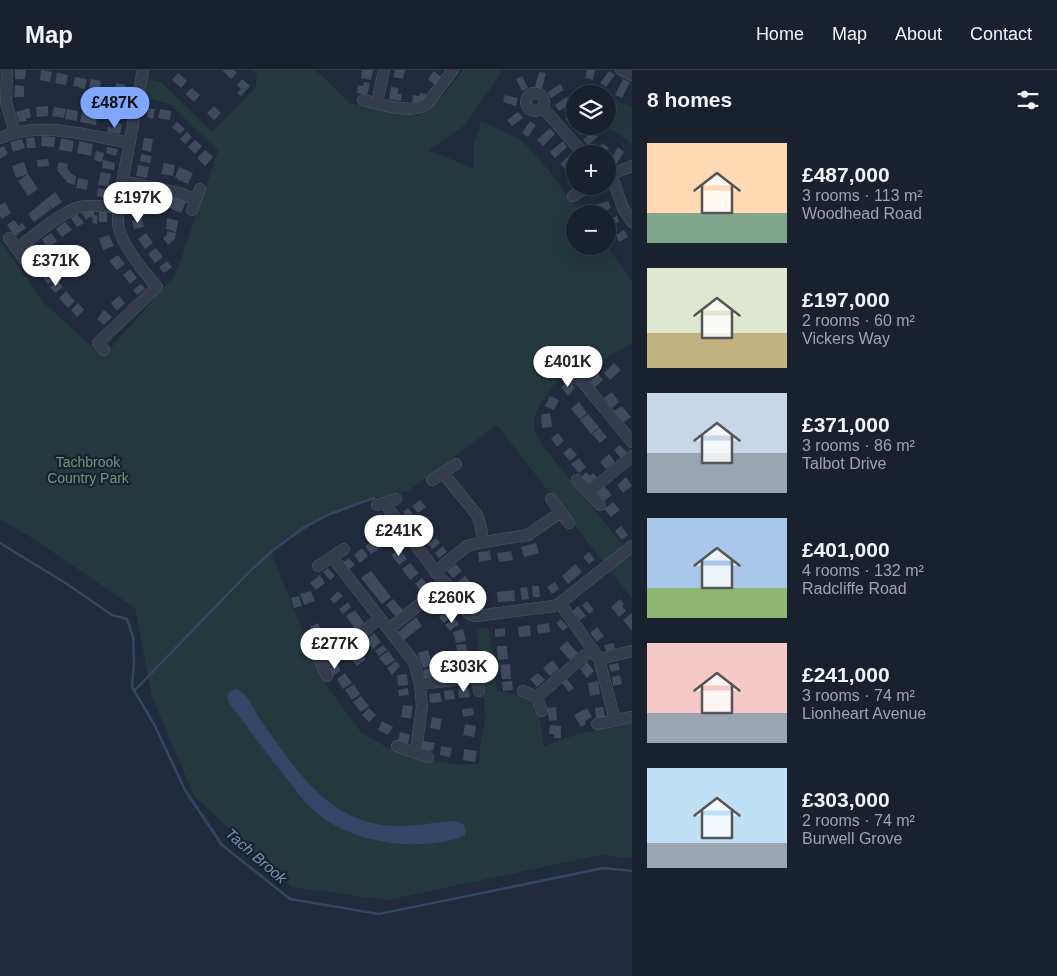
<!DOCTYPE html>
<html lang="en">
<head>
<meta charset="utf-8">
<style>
	body { margin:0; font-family:Helvetica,sans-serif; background:#222836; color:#f1f3f6; height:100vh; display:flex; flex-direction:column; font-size:19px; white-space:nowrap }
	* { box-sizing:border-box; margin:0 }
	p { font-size:16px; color:#9fa3aa }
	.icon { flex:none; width:28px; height:28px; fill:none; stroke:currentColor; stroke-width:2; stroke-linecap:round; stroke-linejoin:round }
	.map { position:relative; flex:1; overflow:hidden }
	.panel { display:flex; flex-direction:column; background:#19202e; width:425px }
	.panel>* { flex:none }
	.controls { position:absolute; left:566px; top:15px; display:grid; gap:10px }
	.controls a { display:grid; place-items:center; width:50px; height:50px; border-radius:50%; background:#19202e; box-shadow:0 5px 20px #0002,0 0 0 1px #373e4a; font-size:25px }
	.price { position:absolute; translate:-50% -42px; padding:0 11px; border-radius:18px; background:#fff; color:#222; font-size:16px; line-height:32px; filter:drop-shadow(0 1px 2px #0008) }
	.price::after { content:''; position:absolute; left:50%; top:30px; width:15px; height:11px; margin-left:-8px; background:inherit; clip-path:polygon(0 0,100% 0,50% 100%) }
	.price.on { background:#7fa7ff; color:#111 }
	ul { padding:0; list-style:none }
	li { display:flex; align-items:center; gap:15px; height:125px; padding:0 15px }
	li span { display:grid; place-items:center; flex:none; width:140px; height:100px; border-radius:0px; color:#555 }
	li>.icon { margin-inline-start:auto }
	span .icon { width:60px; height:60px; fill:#fffc; stroke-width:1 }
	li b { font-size:21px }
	h2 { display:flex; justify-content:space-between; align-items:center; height:60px; padding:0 15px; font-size:21px }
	header { display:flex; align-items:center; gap:30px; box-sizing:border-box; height:70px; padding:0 25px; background:#19202e; border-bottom:1px solid #373e4a }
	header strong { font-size:24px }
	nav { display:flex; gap:28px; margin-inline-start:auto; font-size:18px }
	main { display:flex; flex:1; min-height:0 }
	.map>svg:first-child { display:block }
	.green { fill:#23393e }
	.water { fill:#344565 }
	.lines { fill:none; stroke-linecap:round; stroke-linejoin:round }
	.stream { stroke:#344565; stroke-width:2.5 }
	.building { fill:#404a5f }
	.minor-casing { stroke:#505868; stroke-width:12 }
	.minor { stroke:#353d4d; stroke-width:11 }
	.labels { text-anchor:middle; stroke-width:4.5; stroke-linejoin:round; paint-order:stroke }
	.park-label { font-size:14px; fill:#669b76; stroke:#1a2232 }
	.water-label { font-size:15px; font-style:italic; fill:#768cb2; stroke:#1a2232 }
</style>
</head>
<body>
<header>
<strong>Map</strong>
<nav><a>Home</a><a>Map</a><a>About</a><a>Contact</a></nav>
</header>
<main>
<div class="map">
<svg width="632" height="906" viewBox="0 0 632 906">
	<rect width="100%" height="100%" fill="#212b3d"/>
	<path class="green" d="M252,0H314L326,9L349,33L419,46L438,22L444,25L463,0H503L465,55L429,80L474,99V74L481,51L522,70L548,100L582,144H575V176H607L632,211V273L582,301L566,298C563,309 559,308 553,316C543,328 531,344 535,361C536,366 540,371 542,375L621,473L632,485V529L497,355L408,421L374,428L328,445L271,482L323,611L361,662L386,677L412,687L462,695L479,693L481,668C491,654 478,579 476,559L489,558L497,621C505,623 513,623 520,625C541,631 541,659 544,676L578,664L632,653V788L600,785L388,830L292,817L194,726L152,627L135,538L35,470L0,449V170L42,231L103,287L176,204L218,81L170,34L142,27L147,9L161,12L212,62L255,18L257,4Z
		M608,27L632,37V74L607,56Z"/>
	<path class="water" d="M236,619C249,623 254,641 261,651C298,701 328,755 398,756C417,756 436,752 455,751L463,754L466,760L465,765C447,774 421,775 401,774C376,772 351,765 329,752C311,741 299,725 287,709C267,684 248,658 229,633L227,627L229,623Z"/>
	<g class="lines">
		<path class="stream" d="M0,473L67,514L112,545L127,549L133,567L134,594L132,617L154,654L185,720L222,775L290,829L379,844L604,798L632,801
			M134,621L250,501L271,482L303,458L330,444L374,428"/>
	</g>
	<path class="building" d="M15,0H26L25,9H15Z
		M41,0L52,2L50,12L40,10Z
		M222,0H234L237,3L231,9Z
		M362,0H373L371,10L361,8Z
		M395,0H405L403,9L393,7Z
		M587,0H595L593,10L585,8Z
		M434,1L441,7L435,15L428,9Z
		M609,1L615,5L606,17L600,13Z
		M539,2L546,3L542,19L535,17Z
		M57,3L68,5L66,15L55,13Z
		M178,3L187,11L181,18L172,10Z
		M522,6L528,18L522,21L516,9Z
		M75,7L87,9L85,19L73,16Z
		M91,9L101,11L99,22L89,20Z
		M242,9L250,16L241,26L237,23L241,19L237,15Z
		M623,9L630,12L622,28L615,25Z
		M364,12L370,13L367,25L357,23L358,15L363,16Z
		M116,13L126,15L125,22L115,20Z
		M560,14L564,20L551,28L548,22Z
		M15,15L24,16V27H14Z
		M391,17L398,18V24H402L401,31L389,29Z
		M192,18L200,25L194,32L185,24Z
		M420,23L426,24L423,35L412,32L413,25L419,26Z
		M505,25L518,28L516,36L503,32Z
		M567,27L571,34L559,41L555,35Z
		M113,28L124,29L123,36L112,35Z
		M48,36V46L37,47L36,37Z
		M214,36L221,43L214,50L207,43Z
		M54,37L66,39L64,48L52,46Z
		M29,38L31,47L26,49V51L19,52L16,42Z
		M113,38L123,40L122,50L111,48Z
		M148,38L155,39L153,49L147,47Z
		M67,39L78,41L77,51L65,49Z
		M160,39L171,41L170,50L158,48Z
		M575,40V50L570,54L565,49Z
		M82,42L97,45L96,55L80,52Z
		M518,42L523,48L512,56L507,50Z
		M530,51L536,55L528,67L522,63Z
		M114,52L122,54L120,64L107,62L108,57L113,58Z
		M177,52L185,59L180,64L172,57Z
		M579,56H590L580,65L575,59Z
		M550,58L555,64L543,76L537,70Z
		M593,61L598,67L588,75L583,70Z
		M187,62L192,67L185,74L180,69Z
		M42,66L55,67L54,77L41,76Z
		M34,67L36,78H27L26,68Z
		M61,68L74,71L72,82L59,80Z
		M144,68L153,69L151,82L142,80Z
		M22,69L25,78L13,82L10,72Z
		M195,70L202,76L195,84L188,77Z
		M79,71L93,74L91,86L77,83Z
		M563,71L567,77L555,88L550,82Z
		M603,73L609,78L604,84H594Z
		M4,76L8,84L0,89V78Z
		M107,77L118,79L116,86L106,83Z
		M618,77L624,82L615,96L609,92Z
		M205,80L213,87L205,96L197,88Z
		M96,81L104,83L102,92L94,90Z
		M572,83L575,86V91L566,100L560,94Z
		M141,84L152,86L150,93L140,91Z
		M48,89L49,96L38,97L37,90Z
		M103,90L115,93L114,100L102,98Z
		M24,92L28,104L16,108L12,96Z
		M59,92L68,94L67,98L69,101L73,105L76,106L75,115L68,113L57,100Z
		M164,93L175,95L173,106L161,104Z
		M138,95L149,97L147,108L136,106Z
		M179,97L193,103L188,114L178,110V109L175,107Z
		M101,102L111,104L108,116L98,115Z
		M28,104L38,119L28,126L18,111Z
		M78,108L88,110L87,120L76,118Z
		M98,118L108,120L106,128L97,126Z
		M135,119L146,121L144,128L134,126Z
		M55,122L62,132L52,139L48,133L51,139L34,152L28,144Z
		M173,126L186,132L181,143L169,138Z
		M155,128L167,131L165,141L153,139Z
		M608,131L611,138L598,142L595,135Z
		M5,132L11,143L2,149L0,146V135Z
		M133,134L143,135L142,146L132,145Z
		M87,139L94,140V145L98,146L97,154L92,153L93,148L89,147L86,150L82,143Z
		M99,141L107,142V152H99Z
		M77,144L84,153L77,157L71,148Z
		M617,146L619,152L608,157V149Z
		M167,148L178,151L176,162L166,159Z
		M142,149L144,157L134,159L132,151Z
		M14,150L19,156L22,153L26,158L15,166L7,155Z
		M65,152L72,160L62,167L56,159Z
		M624,160L628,167L619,172L616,165Z
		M167,161L176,163L175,169L168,175L163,168L167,165Z
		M51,163L57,171L47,178L42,169Z
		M146,163L153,173L145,179L138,169Z
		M109,165L114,176L103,180L99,168Z
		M36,175L41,181L36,185L38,187L33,190L27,181Z
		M156,178L163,187L155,193L148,184Z
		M118,185L125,194L117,200L109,191Z
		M167,191L172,197L164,203L159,197Z
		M48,197L56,208L48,214L40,203Z
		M130,199L137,208L130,214L123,205Z
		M58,211L63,217L55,223L50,217Z
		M141,214L145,219L137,225L133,220Z
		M66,221L75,231L68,238L59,228Z
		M119,226L125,233L117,241L111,233Z
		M78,233L84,240L77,247L71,240Z
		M104,240L112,247L104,255L97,249Z
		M614,293L621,300L610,310L604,303Z
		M598,304L603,310L595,317L590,311Z
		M570,311L575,318L568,326L561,317Z
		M612,322L619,332L612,338L604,328Z
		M550,326L559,330L554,340L545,336Z
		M579,332L587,343L580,349L571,339Z
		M622,336L631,347L623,353L614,341Z
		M550,343L552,357L542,358L541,345Z
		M588,344L599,357L591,364L580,350Z
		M599,358L607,367L600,373L592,364Z
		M558,363L564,371L557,377L551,368Z
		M620,375L627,383L621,388L614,380Z
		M570,377L577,385L570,391L563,383Z
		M609,384L615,392L606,399L600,392Z
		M579,388L586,397L579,403L571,394Z
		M586,402L590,406L593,403L597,407L588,415L581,407Z
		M626,407L632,416L623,423L617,415Z
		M604,416L612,425L604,431L597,422Z
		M420,430L426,437L418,443L412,436Z
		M613,432L620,440L611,447L604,439Z
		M408,438L415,447L409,451L403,442Z
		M621,456L628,465L622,470L615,461Z
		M383,459L390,468L383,474L376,465Z
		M429,459L433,464L425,471L421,466Z
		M436,468L440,473L432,479L428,474Z
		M374,470L380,478L371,484L365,476Z
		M536,473L539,483L524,487L521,477Z
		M443,476L447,482L439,488L435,483Z
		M362,478L368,486L360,493L354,485Z
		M400,479L407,489L399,495L391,485Z
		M490,481L491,490L479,492L478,482Z
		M511,481L513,490L499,492L497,483Z
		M589,482L595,490L589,494L583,487Z
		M349,488L355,495L347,501L341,494Z
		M410,493L419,503L410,510L402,499Z
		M456,494L462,501L453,508L447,501Z
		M575,494L582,502L568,514L562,506Z
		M328,498L335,506L330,510L323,502Z
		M371,501L391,527L382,534L361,508Z
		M320,505L325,513L316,520L310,513Z
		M465,506L472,514L464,521L457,512Z
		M422,508L429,517L422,523L415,514Z
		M555,512L559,519L552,524L547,517Z
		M473,516L477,521L468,528L464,523Z
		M532,516H539L540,527H533Z
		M527,517L529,529L522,530L520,518Z
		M514,520L515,531L498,532L497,522Z
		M311,521L315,531L304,535L300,524Z
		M338,521L343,526L334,534L330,529Z
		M299,526L302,536L294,538L291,528Z
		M481,526L485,531L476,537L472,532Z
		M393,529L403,540L395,546L386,535Z
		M438,529L442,534L435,541L430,535Z
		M620,529L624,534L622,536L626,541L619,547L611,537Z
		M587,531L594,540L589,544L582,535Z
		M348,532L351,537L343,544L339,539Z
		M578,536L586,546L580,550L572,541Z
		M355,540L364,553L356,560L346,546Z
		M447,540L452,546L444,553L439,547Z
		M632,543V559L631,560L623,550Z
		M416,547L422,556L404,570L398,562Z
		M454,548L459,554L450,561L445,555Z
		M561,549L568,557L563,561L556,553Z
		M318,553L322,562L314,566L310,557Z
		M549,553L550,562L538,564L537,555Z
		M530,555L531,566L519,567L518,557Z
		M597,557L604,566L597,572L590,563Z
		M505,558V566L495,567V559Z
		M463,559L466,571L456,573L453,562Z
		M374,563L381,572L373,579L366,570Z
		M325,571L331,580L324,585L318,576Z
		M567,571L578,583L570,590L559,578Z
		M614,573L615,579L606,581L604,575Z
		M466,574L469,591L459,592L456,575Z
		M383,575L387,580L379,586L375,581Z
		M497,576H507L508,589L498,590Z
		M428,580L433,595L423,598L418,583Z
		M359,581L366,589L357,596L350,588Z
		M388,581L395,590L386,596L379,588Z
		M553,590L559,599L550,606L543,598Z
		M396,591L400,596L392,605L387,598Z
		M587,592L594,601L587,608L580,599Z
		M618,593L620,600L611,602L609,595Z
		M337,594L341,600L333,606L329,599Z
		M510,594L511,609H502L500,595Z
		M433,598L435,608L425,609L423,600Z
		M345,603L352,613L343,619L337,609Z
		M538,603L545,610L537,617L530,609Z
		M407,604L408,615L398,616L397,605Z
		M620,605L622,614L613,616L612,607Z
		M567,609L574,618L569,622L562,613Z
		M512,611L513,620L503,621L502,612Z
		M598,611L600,624L590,626L588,613Z
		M354,614L360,624L352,630L345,620Z
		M408,618L409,625L399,626L398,620Z
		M468,618L470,627L459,628L458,619Z
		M453,620L455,629L445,630L444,621Z
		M440,623L442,632L430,633L429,624Z
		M361,626L369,636L361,642L353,632Z
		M403,635L413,636L411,649L401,647Z
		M556,637L557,650L549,651L547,638Z
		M603,637L605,647L596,648L595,638Z
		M369,638L376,645L369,652L362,645Z
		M473,638L474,645L463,647L462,639Z
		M587,638L592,647L585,651L586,654L581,657L574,645Z
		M432,647L442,649L440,660L430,658Z
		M382,651L393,657L388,665L378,660Z
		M465,654L476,656L474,667L463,665Z
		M550,655L561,656V668H554V664H549Z
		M400,662L410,665L408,673L398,671Z
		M423,671L435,673L433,681L421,679Z
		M441,676L452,678L450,687L440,685Z
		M464,679L477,681L475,692L463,690Z"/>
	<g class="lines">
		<defs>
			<path id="minor" d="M7,0L6,32L15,63
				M621,0L632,5
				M526 32a9 9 0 1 1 18 0a9 9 0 1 1-18 0Z
				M363,30C380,34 412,45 427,34L453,0
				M377,33L384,0
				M542,37L584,84
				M0,68C39,50 89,66 130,73
				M611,104L623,138L632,152
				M608,105L632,96
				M124,111L180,123L196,130
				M573,126L588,116
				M192,140L200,119
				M9,168L25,190
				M17,179C31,168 63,141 79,137C91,134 106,137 118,138
				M104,280L98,273L157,217C145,203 123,177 119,159C116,148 119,135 120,124L143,0
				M565,304L581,310L632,372
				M581,310L591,301
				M443,403L477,445L481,457L483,472
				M432,410L456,394
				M577,410L600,435
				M589,422L632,386
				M551,429L569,453
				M386,432L390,441L464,539L471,545L476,546L554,536L560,533L632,476
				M377,435L396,429
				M333,488L414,592L420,614L422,636L417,673L414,681
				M318,496L344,479
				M435,502L467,476L483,472L528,465L561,442
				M560,533L599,589L615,650
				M389,559L446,513
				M316,582L327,606
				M599,589L632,581
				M476,593L479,621
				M322,594L332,588L380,548
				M420,614L477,607
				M523,621L537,627L542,641
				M537,627L592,579
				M597,654L632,647
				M397,676L428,687"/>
		</defs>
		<use href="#minor" class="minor-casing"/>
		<use href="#minor" class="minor"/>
	</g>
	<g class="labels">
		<g class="park-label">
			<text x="88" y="397">Tachbrook<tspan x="88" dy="16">Country Park</tspan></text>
		</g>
		<g class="water-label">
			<text transform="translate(256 786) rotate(41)" y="5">Tach Brook</text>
		</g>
	</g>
</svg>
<div class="controls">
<a><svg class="icon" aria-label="layers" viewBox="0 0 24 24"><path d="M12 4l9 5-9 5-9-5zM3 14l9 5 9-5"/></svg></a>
<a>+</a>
<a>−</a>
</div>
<b class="price on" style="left:115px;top:59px">£487K</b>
<b class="price" style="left:138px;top:154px">£197K</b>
<b class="price" style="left:56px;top:217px">£371K</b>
<b class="price" style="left:568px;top:318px">£401K</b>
<b class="price" style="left:399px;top:487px">£241K</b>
<b class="price" style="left:452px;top:554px">£260K</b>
<b class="price" style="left:335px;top:600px">£277K</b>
<b class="price" style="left:464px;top:623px">£303K</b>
</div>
<section class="panel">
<h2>8 homes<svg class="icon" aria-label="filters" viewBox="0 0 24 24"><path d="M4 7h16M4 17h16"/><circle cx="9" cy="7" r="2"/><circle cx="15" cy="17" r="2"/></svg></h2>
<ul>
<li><span style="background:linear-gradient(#ffd9b3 70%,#7fa58c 0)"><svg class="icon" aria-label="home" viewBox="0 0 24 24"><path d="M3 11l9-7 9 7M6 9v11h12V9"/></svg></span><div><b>£487,000</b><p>3 rooms · 113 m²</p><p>Woodhead Road</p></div></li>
<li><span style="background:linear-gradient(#dfe7d0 65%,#c2b280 0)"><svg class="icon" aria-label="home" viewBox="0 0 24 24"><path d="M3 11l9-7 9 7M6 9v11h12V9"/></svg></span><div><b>£197,000</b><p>2 rooms · 60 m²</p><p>Vickers Way</p></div></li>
<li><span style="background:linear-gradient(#c9d6e8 60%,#9aa5b1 0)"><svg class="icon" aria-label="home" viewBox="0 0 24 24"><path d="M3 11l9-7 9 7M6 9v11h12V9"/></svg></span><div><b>£371,000</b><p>3 rooms · 86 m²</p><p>Talbot Drive</p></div></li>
<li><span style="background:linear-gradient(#a9c7e8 70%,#8fb573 0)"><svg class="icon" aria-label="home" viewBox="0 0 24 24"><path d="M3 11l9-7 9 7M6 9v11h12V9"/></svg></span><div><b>£401,000</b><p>4 rooms · 132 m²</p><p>Radcliffe Road</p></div></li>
<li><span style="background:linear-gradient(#f6c9c9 70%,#9aa5b1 0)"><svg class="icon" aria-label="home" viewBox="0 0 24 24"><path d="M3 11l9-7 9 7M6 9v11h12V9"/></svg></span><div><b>£241,000</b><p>3 rooms · 74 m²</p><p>Lionheart Avenue</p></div></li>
<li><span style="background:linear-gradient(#bfe0f5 75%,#9aa5b1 0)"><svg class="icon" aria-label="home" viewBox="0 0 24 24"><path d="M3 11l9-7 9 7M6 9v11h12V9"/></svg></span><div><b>£303,000</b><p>2 rooms · 74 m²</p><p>Burwell Grove</p></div></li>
</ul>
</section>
</main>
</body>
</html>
